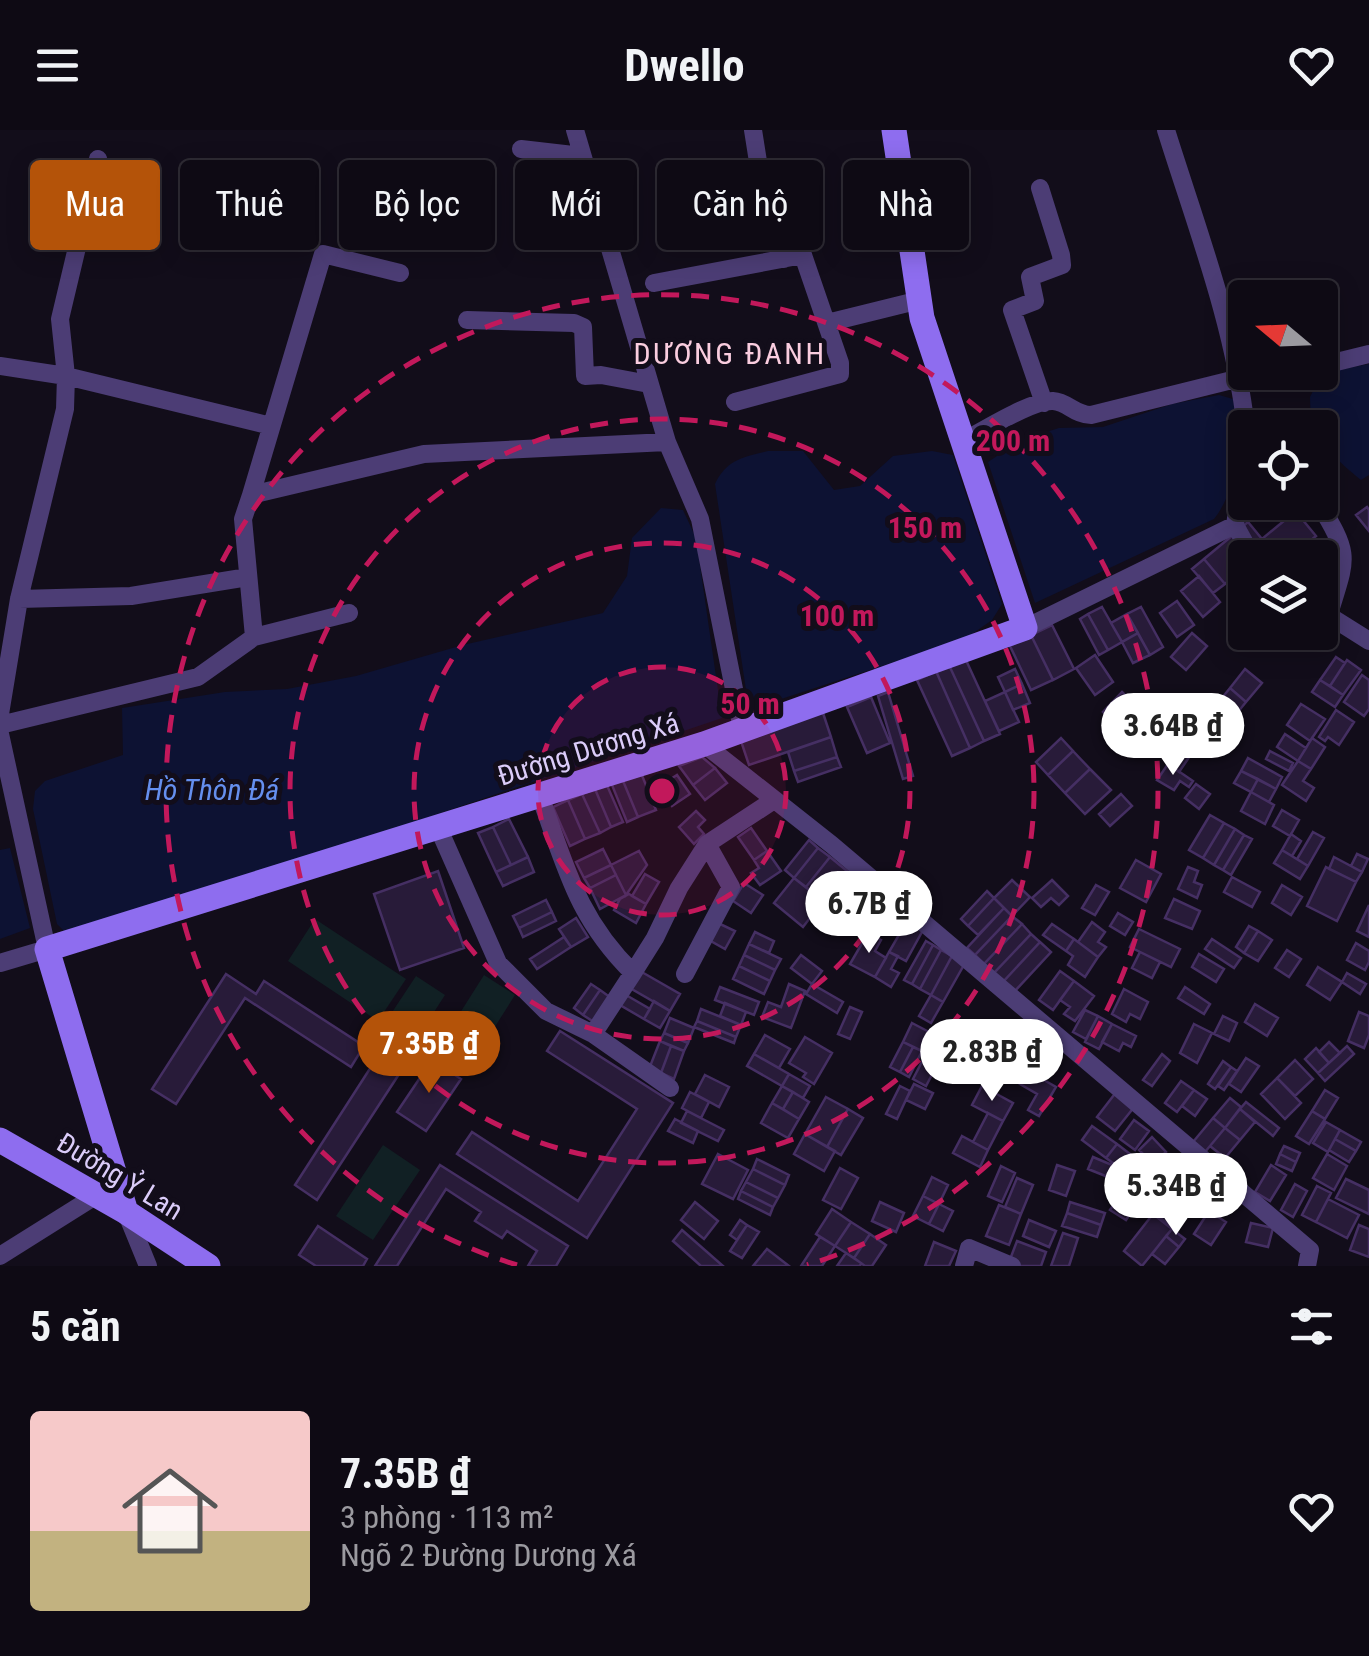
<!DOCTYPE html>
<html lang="vi">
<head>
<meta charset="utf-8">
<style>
	body { margin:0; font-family:"Roboto Condensed",sans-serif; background:#17131d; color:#f1f3f6; height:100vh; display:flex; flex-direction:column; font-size:38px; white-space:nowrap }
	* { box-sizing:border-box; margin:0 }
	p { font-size:32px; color:#9b9aa0 }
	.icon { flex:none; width:55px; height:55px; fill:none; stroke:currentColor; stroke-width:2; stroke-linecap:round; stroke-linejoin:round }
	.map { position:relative; height:1136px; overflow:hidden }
	.drawer { display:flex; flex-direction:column; background:#0e0a14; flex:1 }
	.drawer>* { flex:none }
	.banner { position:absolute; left:30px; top:30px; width:1310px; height:90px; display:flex; gap:20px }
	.needle { width:65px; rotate:289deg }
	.controls { position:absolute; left:1228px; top:150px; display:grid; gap:20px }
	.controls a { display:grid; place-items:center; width:110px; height:110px; border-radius:10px; background:#0e0a14; box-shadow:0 5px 25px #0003,0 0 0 2px #2e2b34; font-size:50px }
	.price { position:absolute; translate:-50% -85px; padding:0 22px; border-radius:35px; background:#fff; color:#222; font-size:32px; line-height:65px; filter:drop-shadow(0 2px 5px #0008) }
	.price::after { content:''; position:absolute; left:50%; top:60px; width:30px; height:22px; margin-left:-15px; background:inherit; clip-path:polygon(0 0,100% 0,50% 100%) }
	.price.current { background:#b45309; color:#fff }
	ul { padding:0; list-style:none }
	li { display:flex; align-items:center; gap:30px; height:250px; padding:0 30px }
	li span { display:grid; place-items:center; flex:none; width:280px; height:200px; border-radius:10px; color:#555 }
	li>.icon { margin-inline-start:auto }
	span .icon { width:120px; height:120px; fill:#fffc; stroke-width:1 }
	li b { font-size:42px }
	h2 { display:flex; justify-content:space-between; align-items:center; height:120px; padding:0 30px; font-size:42px }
	.pill { padding:0 35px; border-radius:10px; background:#0e0a14; box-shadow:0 5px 25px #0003,0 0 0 2px #2e2b34; font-size:35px; line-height:90px }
	.pill.current { background:#b45309; color:#fff }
	header { display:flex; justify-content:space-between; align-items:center; height:130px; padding:0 30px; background:#0e0a14; font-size:45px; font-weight:700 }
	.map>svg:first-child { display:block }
	.green { fill:#112024 }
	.water { fill:#0d1233 }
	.building { fill:#281b39; stroke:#452f63; stroke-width:2.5 }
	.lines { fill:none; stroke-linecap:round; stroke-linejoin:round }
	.street { stroke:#4c3d75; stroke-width:18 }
	.secondary { stroke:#8e6def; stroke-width:25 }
	.ring { fill:none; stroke:#c2185b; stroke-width:5; stroke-dasharray:18 12 }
	.labels { text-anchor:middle; stroke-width:10; stroke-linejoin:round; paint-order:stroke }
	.street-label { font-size:28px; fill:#dbccf9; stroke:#120d1a }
	.neighbourhood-label { font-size:30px; letter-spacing:2.5px; fill:#facddf; stroke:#120d1a }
	.water-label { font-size:30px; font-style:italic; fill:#658fee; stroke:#120d1a }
	.centre { fill:#c2185b; stroke:#120d1a; stroke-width:5 }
	.ring-label { font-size:30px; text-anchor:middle; font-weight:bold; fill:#c2185b; stroke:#120d1a; stroke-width:10; stroke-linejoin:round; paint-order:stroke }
</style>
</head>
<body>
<header><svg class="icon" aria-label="menu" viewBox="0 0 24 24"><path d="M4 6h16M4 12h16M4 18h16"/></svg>Dwello<svg class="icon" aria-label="heart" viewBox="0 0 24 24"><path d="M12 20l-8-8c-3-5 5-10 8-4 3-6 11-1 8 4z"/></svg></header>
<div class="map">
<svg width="1369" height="1136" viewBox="0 0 1369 1136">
	<rect width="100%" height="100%" fill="#120d1a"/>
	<path class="green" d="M315,789L406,849L378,891L288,831Z
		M484,845L515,865L467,941L436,921Z
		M416,846L445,865L407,924L377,905Z
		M383,1015L420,1040L373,1110L336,1086Z"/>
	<path class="water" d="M1369,234V345L1361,350C1347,338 1320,318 1320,298L1311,295L1310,267L1322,243Z
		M1219,265L1233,269C1241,306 1239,358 1214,389L1035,473L988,332L1021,310L1059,298L1103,297L1172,274Z
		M768,321H803L834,360L860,356L893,326L932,321L953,325L1002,474L992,490L965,509L757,577L748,573L715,354C726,330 743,327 768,321Z
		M661,378L683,380L696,408L722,588L76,806L66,803L57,794L33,679L35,661L45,651L123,625L122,578L225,562L287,559L356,546L463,515L603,483L627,446L632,408Z
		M10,718L30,798L0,809V720Z"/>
	<path class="building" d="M1288,372L1316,406L1299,420L1305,428H1260L1238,400L1248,392L1262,409L1285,390L1270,373Z
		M1367,377L1369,380V401L1356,385Z
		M1233,405L1245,428V436L1225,454L1204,429Z
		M1204,429L1225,454L1213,463L1192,439Z
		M1199,446L1220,472L1203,487L1181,461Z
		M1177,471L1194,495L1177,507L1160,483Z
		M1102,477L1122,512L1108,520L1088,484Z
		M1141,477L1163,517L1150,525L1127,484Z
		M1088,484L1108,520L1099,525L1080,489Z
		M1127,484L1138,503L1122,512L1111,493Z
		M1238,488L1245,495V502H1254L1259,507L1250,517L1229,499Z
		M1052,495L1074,539L1053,550L1031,505Z
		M1138,503L1150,525L1133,533L1122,512Z
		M1192,503L1207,516L1186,540L1171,527Z
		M1031,505L1053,550L1031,560L1010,516Z
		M1095,525L1113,552L1095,565L1076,538Z
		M1336,527L1345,533L1330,556L1320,550Z
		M965,528L1000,604L984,611L949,535Z
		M1347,530L1361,540L1343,565L1330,556Z
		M949,535L984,611L970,618L936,541Z
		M1015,539L1022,554L1005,562L998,547Z
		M1245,539L1262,553L1246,572L1230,558Z
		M936,541L970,618L952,626L917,550Z
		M1362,545L1369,550V579L1364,586L1344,572Z
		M1320,550L1343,565L1335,577L1312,562Z
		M1022,554L1030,573L1013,580L1005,562Z
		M1230,558L1246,572L1229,593L1213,579Z
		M888,562L913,646L903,649L878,566Z
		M1005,562L1019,592L999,601L985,571Z
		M1122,562L1131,571L1113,591L1103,582Z
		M871,567L890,613L867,623L847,577Z
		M1131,571L1141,580L1113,611L1103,602Z
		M1301,574L1325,589L1310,611L1287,595Z
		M822,580L831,607L749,635L740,608Z
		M1336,580L1354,592L1339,615L1328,607L1325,611L1319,607Z
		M1285,604L1306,618L1298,631L1277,617Z
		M831,607L837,627L794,641L788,622Z
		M1061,608L1073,621L1048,645L1036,632Z
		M1312,608L1325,617L1311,639L1298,631Z
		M1180,615L1192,623L1179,642L1168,634Z
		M1073,621L1090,639L1065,663L1048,645Z
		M1270,621L1293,633L1289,641L1266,629Z
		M702,627L715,638L693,655L679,636Z
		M837,627L841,637L798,652L794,641Z
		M1248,628L1282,647L1276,659L1241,641Z
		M1298,631L1311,639L1303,651L1314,658L1306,671L1282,655Z
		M1168,634L1193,651L1189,657L1180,651L1174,660L1157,650Z
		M639,638L656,680L638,687L621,646Z
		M715,638L727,653L705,670L693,655Z
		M1090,639L1111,660L1085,684L1065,663Z
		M1241,641L1258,649L1251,662L1234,653Z
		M677,645L690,664L672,676L660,656Z
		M621,646L638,687L627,692L610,650Z
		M1258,649L1276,659L1269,672L1251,662Z
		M606,653L623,692L611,697L595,659Z
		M1196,654L1210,664L1199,679L1185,668Z
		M595,659L611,697L600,703L582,664Z
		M1251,662L1274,675L1265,694L1241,681Z
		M582,664L600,703L585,709L568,670Z
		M1121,664L1132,676L1110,696L1099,684Z
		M568,670L585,709L570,716L553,677Z
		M1282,680L1299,690L1290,706L1273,696Z
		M696,681L705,690L698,697L704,704L694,714L679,697Z
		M1210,685L1224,693L1203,728L1189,720Z
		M509,689L528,727L511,735L493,697Z
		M1224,693L1235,699L1214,735L1203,728Z
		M493,697L511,735L496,742L478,703Z
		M751,698L767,721L754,730L738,707Z
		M1235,699L1244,705L1223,740L1214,735Z
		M1313,702L1324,708L1308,736L1297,729Z
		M1291,704L1301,711L1292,726L1282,720Z
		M1244,705L1252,709L1231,745L1223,740Z
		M809,710L818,718L794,748L785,740Z
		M818,718L830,727L806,757L794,748Z
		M603,719L611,735L584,748L576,732Z
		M1282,720L1308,736L1300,749L1274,733Z
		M639,721L647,735L626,765L611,735Z
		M767,721L781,741L760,755L751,743L759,738L754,730Z
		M1357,724L1368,729L1362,742L1351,736Z
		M528,727L534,742L503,756L496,742Z
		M830,727L847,741L823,771L806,757Z
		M1334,727L1362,742L1356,752L1329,739Z
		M1136,730L1161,744L1146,772L1120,758Z
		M611,735L616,745L590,758L584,748Z
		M1188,737L1198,741L1194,752L1202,755L1197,768L1178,759Z
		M1326,737L1356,752L1337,791L1307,776Z
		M438,741L464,818L400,840L374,764Z
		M645,744L659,752L646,774L632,766Z
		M616,745L626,765L600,779L590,758Z
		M1232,747L1260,762L1252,777L1224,762Z
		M794,748L823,771L803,797L774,773Z
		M1012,750L1030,767L1012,786L994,768Z
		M1052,750L1068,766L1059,775L1051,768L1041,777L1032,768Z
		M744,753L763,765L751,783L733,771Z
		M847,754L856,762L851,767L859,774L840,796L824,781Z
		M1096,755L1109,762L1095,785L1082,778Z
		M1282,755L1302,767L1291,785L1272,773Z
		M987,761L994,768L968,796L961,789Z
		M629,764L646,774L636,793L614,780L620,769Z
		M994,768L1004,778L978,805L968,796Z
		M1174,769L1200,781L1192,799L1165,788Z
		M546,770L552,782L519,798L513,786Z
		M1369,775V807L1357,801Z
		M1004,778L1012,786L975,825L967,818Z
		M552,782L556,791L523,807L519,798Z
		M1118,783L1133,792L1125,805L1110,796Z
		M1012,786L1022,794L984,834L975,825Z
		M576,788L588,807L571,817L559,799Z
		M907,791L923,800L906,831L889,822Z
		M1092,792L1105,802L1098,812L1106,817L1098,827L1078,812Z
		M718,793L735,801L725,819L709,810Z
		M1022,794L1031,804L994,843L984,834Z
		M1052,794L1074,809L1066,821L1043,805Z
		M1249,796L1258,801L1244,823L1236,817Z
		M1139,799L1180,819L1171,837L1130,817Z
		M1258,801L1272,810L1258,831L1244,823Z
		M755,802L774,811L769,823L749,814Z
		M868,803L881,810L875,821L886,828L875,847L850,834Z
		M1031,804L1040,812L1003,852L994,843Z
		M564,807L571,817L537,839L530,829Z
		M1074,809L1098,827L1085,847L1068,835L1073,826L1066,821Z
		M1212,809L1241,828L1234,838L1205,819Z
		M926,811L933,815L912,854L904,850Z
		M1040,812L1051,822L1014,862L1003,852Z
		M1356,813L1369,821V832L1365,840L1347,830Z
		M749,814L781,829L775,840L744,825Z
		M933,815L941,820L920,859L912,854Z
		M941,820L952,826L931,865L920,859Z
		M1287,820L1301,829L1289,847L1275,838Z
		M889,822L898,826L891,839L899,843L891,857L875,847Z
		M1140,822L1160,832L1152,848L1132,838Z
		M1199,824L1224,839L1216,852L1192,837Z
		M744,825L775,840L770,851L739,836Z
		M801,825L822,841L812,854L791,838Z
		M952,826L965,833L943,872L931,865Z
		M739,836L770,851L764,864L733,849Z
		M1318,837L1342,852L1330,870L1307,855Z
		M640,841L680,864L670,881L630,858Z
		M1060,841L1074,851L1053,880L1039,870Z
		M1347,843L1366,854L1360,864L1342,852Z
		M226,844L256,864L264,851L364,916L351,937L245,868L176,974L152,959Z
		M1074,851L1094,866L1075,891L1064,884L1070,877L1060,870Z
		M591,854L600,860L583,885L574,878Z
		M789,854L805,861L791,898L762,887L768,872L781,877Z
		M812,854L843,872L837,883L806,864Z
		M720,857L759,872L754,885L715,870Z
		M1185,857L1210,874L1204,884L1178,868Z
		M1124,859L1148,872L1140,889L1130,884L1126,892L1112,884Z
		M600,860L614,870L597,894L583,885Z
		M626,865L650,879L644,889L620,875Z
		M931,865L943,872L931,893L919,886Z
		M654,871L670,881L660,898L644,889Z
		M725,873L746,882L741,895L720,886Z
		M1255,874L1278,888L1267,906L1245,892Z
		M850,877L862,882L850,909L838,904Z
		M701,879L741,895L736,907L697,891Z
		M1085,880L1098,886L1086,909L1073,902Z
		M1359,882L1369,886V905L1364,918L1348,911Z
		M1098,886L1112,894L1099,919L1085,912Z
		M1223,886L1237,893L1229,911L1214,904Z
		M670,888L694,898L688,913L664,903Z
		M697,891L736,907L734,913L694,897Z
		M912,893L931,903L922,921L903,912Z
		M1112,894L1136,906L1131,917L1123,913L1119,921L1102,912Z
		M1194,894L1212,903L1197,933L1180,923Z
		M560,901L673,973L587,1108L457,1024L472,1002L578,1071L637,979L547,921Z
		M952,902L980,919L973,930L945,913Z
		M664,903L688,913L684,921L660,911Z
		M765,905L790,919L779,938L754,924Z
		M805,907L832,923L814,954L803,947L806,943L789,933Z
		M660,911L671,916L661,943L649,939Z
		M1008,911L1027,926L1013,943L994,928Z
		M903,912L913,917L900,942L890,937Z
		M1329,912L1340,923L1329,933L1319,922Z
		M671,916L684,921L674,949L661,943Z
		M1347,916L1354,924L1325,951L1318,943Z
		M913,917L922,921L909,947L900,942Z
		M1316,918L1329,933L1318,943L1305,929Z
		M380,923L403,938L317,1070L295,1055Z
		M754,924L789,944L782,956L747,936Z
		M1162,924L1170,931L1152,956L1143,950Z
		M925,926L938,933L926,956L913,949Z
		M1246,928L1259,936L1241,962L1229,954Z
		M432,930L461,949L426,1001L397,982Z
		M1295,930L1313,949L1295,966L1277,948Z
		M1223,931L1231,937L1215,959L1208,954Z
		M1231,937L1237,941L1224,960L1218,956Z
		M1028,941L1056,957L1039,986L1028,980L1037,964L1020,954Z
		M789,944L810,956L803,968L782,956Z
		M705,945L729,957L719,977L695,964Z
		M1277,948L1301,973L1285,989L1261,964Z
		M1181,951L1194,960L1177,982L1165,973Z
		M914,954L933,963L925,979L906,970Z
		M782,956L793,962L783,979L772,973Z
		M900,956L910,961L897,989L886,984Z
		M982,956L1013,973L1003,991L972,975Z
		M1194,960L1207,969L1195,986L1182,976Z
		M1325,960L1338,968L1325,989L1312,981Z
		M1117,961L1135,976L1115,1001L1097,987Z
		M690,962L709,972L701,988L682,978Z
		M793,962L809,972L799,989L783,979Z
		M826,967L848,979L827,1017L805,1004Z
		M1230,968L1241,977L1225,998L1213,988Z
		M1246,972L1279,998L1273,1006L1240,979Z
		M772,973L799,989L788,1008L761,993Z
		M848,979L863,988L841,1025L827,1017Z
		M1240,979L1255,992L1240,1010L1225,998Z
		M687,981L724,1000L718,1011L681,993Z
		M1312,981L1325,989L1309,1014L1296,1006Z
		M988,983L1003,991L988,1020L973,1012Z
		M1213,988L1225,998L1205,1022L1193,1012Z
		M675,989L698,1001L693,1013L668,1001Z
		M1134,990L1149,1001L1135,1020L1120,1009Z
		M1326,992L1340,1000L1328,1022L1313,1013Z
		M1092,996L1117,1014L1106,1028L1082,1010Z
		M1225,998L1240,1010L1225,1028L1210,1016Z
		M1340,1000L1361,1012L1356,1021L1335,1009Z
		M805,1004L835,1021L824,1041L794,1024Z
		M962,1006L988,1020L980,1037L953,1023Z
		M1152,1007L1166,1022L1153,1034L1139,1020Z
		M1335,1009L1356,1021L1349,1032L1329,1020Z
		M1117,1014L1130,1024L1120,1038L1106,1028Z
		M1284,1016L1300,1023L1296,1032L1280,1024Z
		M718,1024L748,1040L733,1069L702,1054Z
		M1280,1024L1296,1032L1292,1041L1276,1034Z
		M1327,1024L1347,1036L1334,1060L1313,1048Z
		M1192,1026L1203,1034L1182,1061L1171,1053Z
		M1093,1027L1112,1035L1108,1047L1088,1039Z
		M757,1029L789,1045L785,1055L753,1039Z
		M440,1035L568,1116L556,1136H528L537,1121L507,1101L502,1108L475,1091L481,1082L446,1059L397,1136H375Z
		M1057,1035L1075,1041L1066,1066L1049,1060Z
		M1271,1035L1286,1045L1270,1071L1255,1062Z
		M1001,1036L1015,1043L1002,1072L988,1066Z
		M840,1038L858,1048L841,1079L823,1070Z
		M753,1039L785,1055L778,1068L746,1052Z
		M1211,1042L1224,1051L1207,1076L1193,1067Z
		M932,1047L948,1055L939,1074L923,1066Z
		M1017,1048L1033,1055L1021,1084L1005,1077Z
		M1346,1049L1369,1060V1084L1336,1068Z
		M746,1052L778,1068L773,1077L741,1061Z
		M1124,1052L1149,1068L1141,1081L1116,1065Z
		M1295,1054L1307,1061L1293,1087L1281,1080Z
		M1317,1056L1331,1063L1316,1092L1302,1085Z
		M1176,1060L1194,1073L1176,1099L1150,1081L1161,1066L1168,1072Z
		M741,1061L773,1077L770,1085L738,1069Z
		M923,1066L939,1074L929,1094L913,1086Z
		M1119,1067L1135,1077L1126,1090L1110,1080Z
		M1328,1069L1359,1085L1347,1108L1316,1092Z
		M695,1072L718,1091L704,1109L681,1090Z
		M880,1072L904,1083L896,1102L872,1091Z
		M1070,1072L1105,1083L1101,1095L1067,1083Z
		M939,1074L953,1081L943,1101L929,1094Z
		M999,1075L1021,1084L1009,1115L986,1106Z
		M832,1079L851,1092L835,1116L816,1104Z
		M1209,1081L1226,1092L1211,1115L1194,1104Z
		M1067,1083L1101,1095L1097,1107L1062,1096Z
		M1153,1084L1172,1099L1142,1136L1124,1121Z
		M740,1090L747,1095L737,1110L730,1105Z
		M1029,1090L1056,1101L1049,1117L1023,1106Z
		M851,1092L870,1104L854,1128L835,1116Z
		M1251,1093L1273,1098L1268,1117L1246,1112Z
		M747,1095L759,1102L742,1128L730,1121Z
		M1359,1095L1369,1099V1127L1350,1120Z
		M318,1096L367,1129L363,1136H316L299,1125Z
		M1172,1099L1185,1109L1179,1117L1166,1106Z
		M682,1100L723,1136H701L673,1111Z
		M1063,1103L1078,1108L1069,1136H1051Z
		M870,1104L886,1115L872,1136H865L854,1128Z
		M1166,1106L1179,1117L1165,1134L1152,1124Z
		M820,1107L835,1116L822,1136H801Z
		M1017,1111L1046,1122L1041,1136H1020L1009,1132Z
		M934,1112L956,1121L949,1136H925Z
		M767,1119L789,1136H753Z
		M846,1123L861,1133L860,1136H837Z"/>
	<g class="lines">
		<path class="street" d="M575,0L667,312L700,389L742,599
			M753,0L762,57L784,129
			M1166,0C1197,99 1234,194 1246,298
			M521,19L582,26
			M1040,58L1061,125L1062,135L1030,147L1035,171L1012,180L1044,273
			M654,153L803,125L840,233V244L735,272
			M467,190L574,193L583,197L585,246L601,245L649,254
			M827,193L920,170
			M0,236L66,246L60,189L98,29
			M1320,236L1369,224
			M963,311C984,301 1031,270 1053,271C1068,272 1075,285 1091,285L1240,248L1292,242
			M251,365L323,124L400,143
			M1318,372C1351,426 1347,426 1329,484
			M1235,395L1253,428
			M19,469L131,466L248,447
			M1320,480L1369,511
			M1025,498L1235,395L1245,328
			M254,507L243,389L251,365L424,324L667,312
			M0,584L19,469L65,279L66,246L271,296
			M0,595L198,547L254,507L349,483
			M0,604L47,819L0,833
			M704,614L832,715L1310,1120L1307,1136
			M540,666C566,737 577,788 633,843L655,808L679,758L707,714L774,670
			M438,697L498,833L546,881L593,904L633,843
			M685,844L731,757L707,714
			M593,904L670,958
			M126,1082L148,1136
			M0,1126L97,1065
			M964,1136L969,1118L1012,1136"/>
		<path class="secondary" d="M0,1010L126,1082L208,1136
			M126,1082L47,819L704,614L1025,498L922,188L894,0"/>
	</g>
	<circle cx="662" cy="661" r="124" fill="#c2185b" fill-opacity=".12"/>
	<g class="ring">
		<circle cx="662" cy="661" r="124"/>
		<circle cx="662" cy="661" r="248"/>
		<circle cx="662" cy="661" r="372"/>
		<path d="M517 1135A496 496 0 1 1 807 1135"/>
	</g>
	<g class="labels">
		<g class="street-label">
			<text transform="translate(588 619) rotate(-17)" y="10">Đường Dương Xá</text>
			<text transform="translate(120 1046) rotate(31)" y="10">Đường Ỷ Lan</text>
		</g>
		<g class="neighbourhood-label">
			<text x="730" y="234">DƯƠNG ĐANH</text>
		</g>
		<g class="water-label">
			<text x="212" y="670">Hồ Thôn Đá</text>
		</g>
	</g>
	<circle cx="662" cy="661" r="15" class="centre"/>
	<g class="ring-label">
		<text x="1013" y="321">200 m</text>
		<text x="925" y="408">150 m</text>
		<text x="837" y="496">100 m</text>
		<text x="750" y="584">50 m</text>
	</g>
</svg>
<div class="controls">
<a><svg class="needle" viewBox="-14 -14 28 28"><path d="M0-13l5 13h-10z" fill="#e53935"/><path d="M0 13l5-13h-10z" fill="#9b9aa0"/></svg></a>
<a><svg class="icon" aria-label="locate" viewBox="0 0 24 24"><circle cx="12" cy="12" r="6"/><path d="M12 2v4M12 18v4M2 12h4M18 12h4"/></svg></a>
<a><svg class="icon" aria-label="layers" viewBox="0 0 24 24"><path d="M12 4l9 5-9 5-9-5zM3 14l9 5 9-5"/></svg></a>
</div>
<b class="price" style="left:1173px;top:648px">3.64B ₫</b>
<b class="price" style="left:869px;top:826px">6.7B ₫</b>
<b class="price current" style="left:429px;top:966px">7.35B ₫</b>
<b class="price" style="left:992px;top:974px">2.83B ₫</b>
<b class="price" style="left:1176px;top:1108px">5.34B ₫</b>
<div class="banner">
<a class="pill current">Mua</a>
<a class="pill">Thuê</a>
<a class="pill">Bộ lọc</a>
<a class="pill">Mới</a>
<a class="pill">Căn hộ</a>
<a class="pill">Nhà</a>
</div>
</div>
<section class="drawer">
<h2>5 căn<svg class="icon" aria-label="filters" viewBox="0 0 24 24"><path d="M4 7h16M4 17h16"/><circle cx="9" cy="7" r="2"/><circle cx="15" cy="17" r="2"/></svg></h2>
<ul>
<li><span style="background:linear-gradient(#f6c9c9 60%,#c2b280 0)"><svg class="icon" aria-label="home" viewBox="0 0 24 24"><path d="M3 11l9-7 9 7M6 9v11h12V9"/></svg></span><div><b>7.35B ₫</b><p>3 phòng · 113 m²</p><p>Ngõ 2 Đường Dương Xá</p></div><svg class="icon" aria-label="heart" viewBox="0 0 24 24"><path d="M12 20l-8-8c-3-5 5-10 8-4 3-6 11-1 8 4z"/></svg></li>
</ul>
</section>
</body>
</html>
